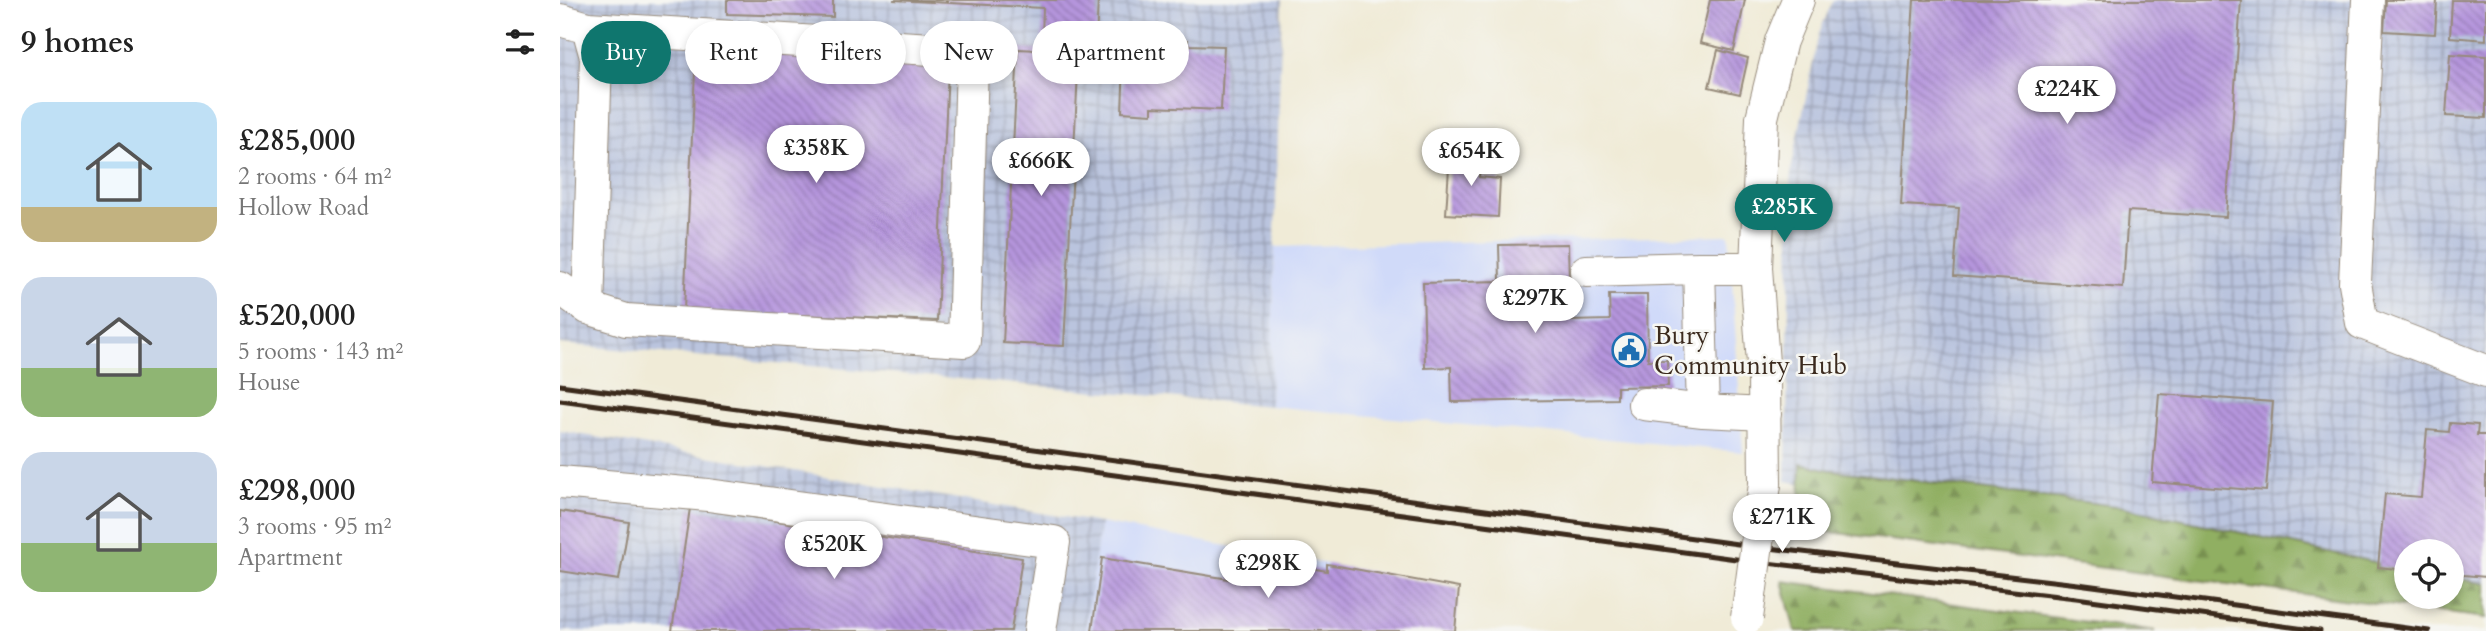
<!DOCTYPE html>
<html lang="en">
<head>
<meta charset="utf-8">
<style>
	body { margin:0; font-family:Cardo,serif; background:#f6f6f6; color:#222; height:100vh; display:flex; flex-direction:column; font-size:26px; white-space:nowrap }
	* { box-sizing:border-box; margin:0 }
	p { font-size:23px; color:#767676 }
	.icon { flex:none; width:38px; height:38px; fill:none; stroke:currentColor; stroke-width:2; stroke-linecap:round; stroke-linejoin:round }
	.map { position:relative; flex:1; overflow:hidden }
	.side { display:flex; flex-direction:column; background:#fff; width:560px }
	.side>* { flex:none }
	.top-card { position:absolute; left:21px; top:21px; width:665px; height:63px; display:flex; gap:14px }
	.controls { position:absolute; left:1834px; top:539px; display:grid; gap:14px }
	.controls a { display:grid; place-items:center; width:70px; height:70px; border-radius:50%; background:#fff; box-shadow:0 4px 10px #0003; font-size:35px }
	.price { position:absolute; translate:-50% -60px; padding:0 16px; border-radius:24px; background:#fff; color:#222; font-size:23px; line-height:46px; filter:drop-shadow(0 2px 4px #0008) }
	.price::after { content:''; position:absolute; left:50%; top:42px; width:21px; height:16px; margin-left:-10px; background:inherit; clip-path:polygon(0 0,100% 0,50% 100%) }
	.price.selected { background:#0f766e; color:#fff }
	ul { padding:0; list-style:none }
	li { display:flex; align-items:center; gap:21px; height:175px; padding:0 21px }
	li span { display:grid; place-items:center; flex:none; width:196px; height:140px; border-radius:21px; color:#555 }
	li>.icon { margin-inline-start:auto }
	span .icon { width:84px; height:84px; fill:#fffc; stroke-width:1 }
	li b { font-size:30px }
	h2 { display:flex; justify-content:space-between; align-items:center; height:84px; padding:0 21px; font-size:30px }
	.tag { padding:0 24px; border-radius:32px; background:#fff; box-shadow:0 4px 10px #0003; font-size:24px; line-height:63px }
	.tag.selected { background:#0f766e; color:#fff }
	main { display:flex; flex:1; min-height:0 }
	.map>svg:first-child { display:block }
	.built { fill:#d0daf9 }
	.industrial { fill:url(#industrial-grid) }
	.forest { fill:url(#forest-firs); stroke:#666c40; stroke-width:2 }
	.building { fill:url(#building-back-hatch) }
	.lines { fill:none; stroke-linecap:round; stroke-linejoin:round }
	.minor-casing { stroke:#968a7a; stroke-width:34 }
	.minor { stroke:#fff; stroke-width:32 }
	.rail { stroke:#3b2a1e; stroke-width:5 }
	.minor-bridge-casing { stroke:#968a7a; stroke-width:34; stroke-linecap:butt }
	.minor-bridge { stroke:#fff; stroke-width:32 }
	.labels { text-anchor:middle; stroke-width:5; stroke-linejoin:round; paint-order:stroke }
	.poi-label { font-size:26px; fill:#3b2a1e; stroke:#f6f6f2; text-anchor:start }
</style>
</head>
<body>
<main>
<section class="side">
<h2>9 homes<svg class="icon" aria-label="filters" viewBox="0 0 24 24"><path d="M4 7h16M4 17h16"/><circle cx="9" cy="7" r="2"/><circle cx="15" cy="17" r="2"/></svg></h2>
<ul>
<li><span style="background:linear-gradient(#bfe0f5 75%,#c2b280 0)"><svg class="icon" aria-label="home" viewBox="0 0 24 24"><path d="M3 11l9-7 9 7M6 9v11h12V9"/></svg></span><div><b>£285,000</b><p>2 rooms · 64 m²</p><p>Hollow Road</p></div></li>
<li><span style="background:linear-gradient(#c9d6e8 65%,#8fb573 0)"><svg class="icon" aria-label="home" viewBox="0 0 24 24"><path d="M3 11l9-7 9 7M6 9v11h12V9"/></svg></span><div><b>£520,000</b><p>5 rooms · 143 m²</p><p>House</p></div></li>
<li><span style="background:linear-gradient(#c9d6e8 65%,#8fb573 0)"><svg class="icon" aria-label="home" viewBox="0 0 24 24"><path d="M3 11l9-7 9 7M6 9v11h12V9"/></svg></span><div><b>£298,000</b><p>3 rooms · 95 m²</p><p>Apartment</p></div></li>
</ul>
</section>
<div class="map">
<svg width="1926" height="631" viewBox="0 0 1926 631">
	<defs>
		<pattern id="industrial-grid" width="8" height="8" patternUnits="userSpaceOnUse" patternTransform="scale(1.75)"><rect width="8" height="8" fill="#bac4de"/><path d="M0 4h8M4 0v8" fill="none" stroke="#989fb3"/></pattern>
		<pattern id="forest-firs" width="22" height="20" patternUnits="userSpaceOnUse" patternTransform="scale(1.75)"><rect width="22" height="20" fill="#90af62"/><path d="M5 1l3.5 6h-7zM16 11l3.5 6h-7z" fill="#778f50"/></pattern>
		<pattern id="building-back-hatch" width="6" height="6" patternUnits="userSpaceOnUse" patternTransform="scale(1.75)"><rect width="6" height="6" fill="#b595dd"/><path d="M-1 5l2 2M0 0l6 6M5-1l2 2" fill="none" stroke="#947ab3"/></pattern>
	</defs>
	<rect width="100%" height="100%" fill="#f6f6f2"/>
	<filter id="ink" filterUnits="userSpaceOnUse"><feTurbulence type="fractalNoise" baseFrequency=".0143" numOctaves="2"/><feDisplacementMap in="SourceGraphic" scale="14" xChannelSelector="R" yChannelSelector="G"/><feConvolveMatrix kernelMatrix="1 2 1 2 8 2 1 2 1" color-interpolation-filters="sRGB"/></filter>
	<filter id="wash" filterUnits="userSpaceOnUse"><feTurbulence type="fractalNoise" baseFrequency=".00686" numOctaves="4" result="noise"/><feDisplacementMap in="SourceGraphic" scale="28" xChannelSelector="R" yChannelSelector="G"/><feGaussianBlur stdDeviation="1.57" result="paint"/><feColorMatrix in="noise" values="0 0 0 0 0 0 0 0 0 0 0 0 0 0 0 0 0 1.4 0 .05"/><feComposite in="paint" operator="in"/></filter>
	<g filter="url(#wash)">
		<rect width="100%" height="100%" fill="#f0ebd7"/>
		<path class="built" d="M1169,235L1183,452L710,406L715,247Z
			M540,523L899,588L895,631H525Z"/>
		<path class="industrial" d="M0,0H722L710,406L0,344Z
			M1273,0H1926V605L1892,597V551H1846V591L1226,481L1231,170L1259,33Z
			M0,431L540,523L525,631H0Z"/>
		<path class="forest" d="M1241,463L1270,470L1564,507L1846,569V597H1892V577L1926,584V618L1240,528Z
			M1222,581L1595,631H1235Z"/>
		<g id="blocks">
			<path class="building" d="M167,0H273V17L167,14Z
				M333,0H538L536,40L482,38L483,8Z
				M1150,0H1185L1174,51L1140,43Z
				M1354,0H1681L1666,217L1568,211L1563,288L1394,276L1399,208L1341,205Z
				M1826,0H1877L1875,34L1824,31Z
				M1892,0H1926V40L1890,37Z
				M565,37L628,40V45L664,46L661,110L592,107V114L562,112Z
				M136,49L372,59L371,67L388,68L377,321L124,310Z
				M458,49L519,52L504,346L443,343Z
				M1158,50L1188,58L1180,94L1149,87Z
				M1890,54L1926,56V118L1886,116Z
				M890,152L921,154L919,177L940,179L938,217L886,214Z
				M1008,244L1010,321L1050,320L1049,295H1087L1088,360H1107L1108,386L1057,387V399L892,402L891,367L865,368L863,283L940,281L939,245Z
				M1599,394L1713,402L1706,491L1592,482Z
				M1890,423L1918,425L1917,435H1926V577L1892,574V551H1846V570L1818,567L1825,494L1861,497L1867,430L1889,432Z
				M130,508L462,558L451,631H112Z
				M0,511L69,522L59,580L0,571Z
				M673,554L767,571V564L899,588L895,631H532L542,558L669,579Z"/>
		</g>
	</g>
	<g filter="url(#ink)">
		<use href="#blocks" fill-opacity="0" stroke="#968a7a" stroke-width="2"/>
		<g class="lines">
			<defs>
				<path id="minor" d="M1808,0L1795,283L1802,323L1926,371
					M0,20L28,28L404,51L412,62L404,341L66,320L28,308L0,288
					M28,28L36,57L28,308
					M1196,268H1139L1143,411L1205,414
					M1026,271L1139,268
					M1084,404L1143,411
					M0,482L148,495L494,542L480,631
					M1205,484L1204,377L1196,268L1202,118L1221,41L1238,0"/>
			</defs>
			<use href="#minor" class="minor-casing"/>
			<use href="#minor" class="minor"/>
			<path class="rail" d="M0,385L1200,547L1518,584L1869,631
				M0,400L1198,562L1516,598L1760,631"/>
			<defs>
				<path id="minor-bridge" d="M1187,618L1205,484"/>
			</defs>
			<use href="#minor-bridge" class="minor-bridge-casing"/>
			<use href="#minor-bridge" class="minor-bridge"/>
		</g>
	</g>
	<defs>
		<symbol id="civic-ring" viewBox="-11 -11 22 22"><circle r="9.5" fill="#f6f6f2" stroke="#1f6fb2" stroke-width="1.5"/><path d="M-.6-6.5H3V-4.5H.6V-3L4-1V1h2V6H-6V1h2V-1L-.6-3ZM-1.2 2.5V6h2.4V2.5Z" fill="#1f6fb2"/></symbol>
	</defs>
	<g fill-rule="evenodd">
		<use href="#civic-ring" x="1050" y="331" width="38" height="38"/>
	</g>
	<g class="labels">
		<g class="poi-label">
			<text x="1094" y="344">Bury<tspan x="1094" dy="30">Community Hub</tspan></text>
		</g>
	</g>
</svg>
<div class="controls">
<a><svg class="icon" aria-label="locate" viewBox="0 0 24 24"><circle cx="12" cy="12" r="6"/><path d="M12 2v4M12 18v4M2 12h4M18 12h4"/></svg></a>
</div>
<b class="price" style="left:1507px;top:126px">£224K</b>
<b class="price" style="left:256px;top:185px">£358K</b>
<b class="price" style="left:911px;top:188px">£654K</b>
<b class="price" style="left:481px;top:198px">£666K</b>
<b class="price selected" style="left:1224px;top:244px">£285K</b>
<b class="price" style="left:975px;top:335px">£297K</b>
<b class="price" style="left:1222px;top:554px">£271K</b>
<b class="price" style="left:274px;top:581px">£520K</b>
<b class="price" style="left:708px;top:600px">£298K</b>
<div class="top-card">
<a class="tag selected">Buy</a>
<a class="tag">Rent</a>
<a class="tag">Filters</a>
<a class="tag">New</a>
<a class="tag">Apartment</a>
</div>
</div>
</main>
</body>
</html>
